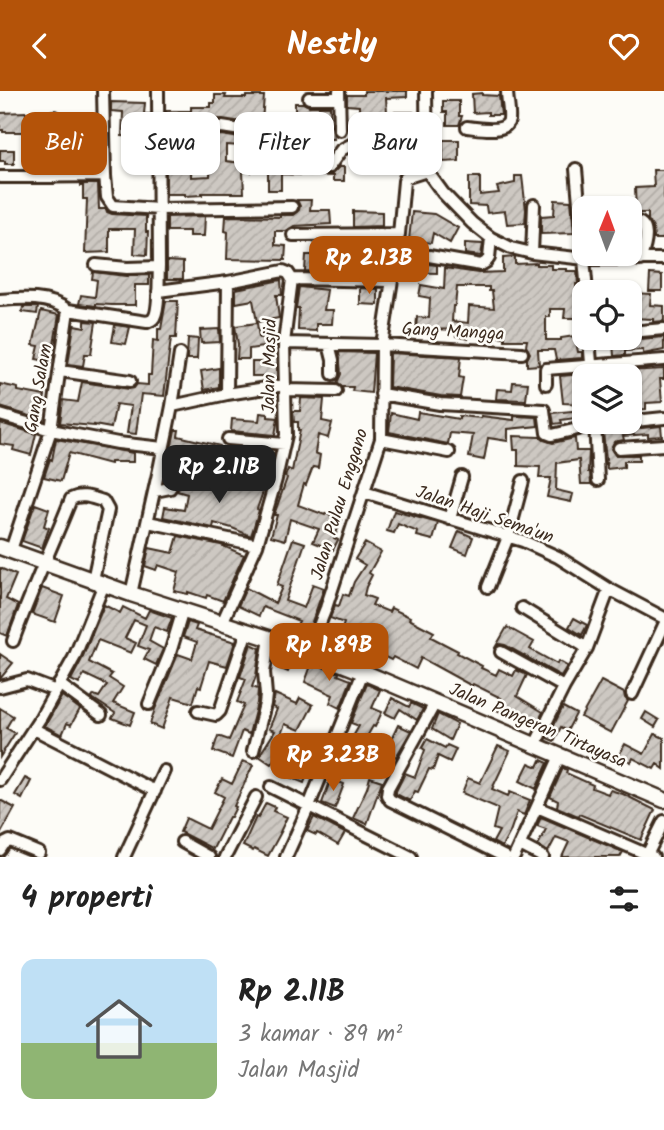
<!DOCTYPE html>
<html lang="id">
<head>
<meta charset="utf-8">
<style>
	body { margin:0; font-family:Kalam,sans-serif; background:#f6f6f6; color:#222; height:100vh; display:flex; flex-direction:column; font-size:26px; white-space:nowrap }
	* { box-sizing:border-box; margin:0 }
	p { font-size:23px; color:#767676 }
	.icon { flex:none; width:38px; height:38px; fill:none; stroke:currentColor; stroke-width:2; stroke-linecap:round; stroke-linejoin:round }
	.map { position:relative; height:766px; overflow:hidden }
	.sheet { display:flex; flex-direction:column; background:#fff; flex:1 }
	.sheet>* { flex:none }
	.banner { position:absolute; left:21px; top:21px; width:623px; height:63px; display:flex; gap:14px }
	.needle { width:46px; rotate:1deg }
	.buttons { position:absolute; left:572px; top:105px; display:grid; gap:14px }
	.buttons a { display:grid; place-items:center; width:70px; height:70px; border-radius:14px; background:#fff; box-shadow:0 2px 5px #0004; font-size:35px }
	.price { position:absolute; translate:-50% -60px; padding:0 16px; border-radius:14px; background:#b45309; color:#fff; font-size:23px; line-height:46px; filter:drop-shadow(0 2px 4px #0008) }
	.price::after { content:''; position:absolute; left:50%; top:42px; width:21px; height:16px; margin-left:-10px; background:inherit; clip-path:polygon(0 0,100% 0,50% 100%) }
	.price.on { background:#222; color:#fff }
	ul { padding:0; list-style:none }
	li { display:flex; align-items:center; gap:21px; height:175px; padding:0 21px }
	li span { display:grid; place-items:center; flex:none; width:196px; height:140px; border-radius:14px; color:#555 }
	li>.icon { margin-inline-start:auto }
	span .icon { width:84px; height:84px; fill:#fffc; stroke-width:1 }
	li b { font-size:30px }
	h2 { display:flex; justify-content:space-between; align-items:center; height:84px; padding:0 21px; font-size:30px }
	.chip { padding:0 24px; border-radius:14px; background:#fff; box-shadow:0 2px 5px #0004; font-size:24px; line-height:63px }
	.chip.on { background:#b45309; color:#fff }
	header { display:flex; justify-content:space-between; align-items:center; height:91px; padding:0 21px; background:#b45309; color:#fff; font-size:32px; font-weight:700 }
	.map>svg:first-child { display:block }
	.building { fill:url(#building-hatch); stroke:#3b2a1e; stroke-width:2; fill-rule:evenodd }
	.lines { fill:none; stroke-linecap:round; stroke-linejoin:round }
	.minor-casing { stroke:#3b2a1e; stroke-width:16 }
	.major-casing { stroke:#3b2a1e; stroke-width:19 }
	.minor { stroke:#fdfcf7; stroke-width:10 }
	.major { stroke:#fdfcf7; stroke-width:14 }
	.labels { text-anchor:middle; stroke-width:5; stroke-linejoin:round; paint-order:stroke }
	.street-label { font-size:18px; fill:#3b2a1e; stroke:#fdfcf7 }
</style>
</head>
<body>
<header><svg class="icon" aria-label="back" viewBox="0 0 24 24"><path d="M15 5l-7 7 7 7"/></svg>Nestly<svg class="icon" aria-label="heart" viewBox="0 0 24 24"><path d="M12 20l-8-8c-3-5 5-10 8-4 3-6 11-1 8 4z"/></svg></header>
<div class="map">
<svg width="664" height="766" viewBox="0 0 664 766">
	<defs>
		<pattern id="building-hatch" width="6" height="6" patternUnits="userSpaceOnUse" patternTransform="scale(1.75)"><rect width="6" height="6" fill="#cdc8c2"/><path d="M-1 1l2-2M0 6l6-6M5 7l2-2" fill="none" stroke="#b1aca6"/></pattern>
	</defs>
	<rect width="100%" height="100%" fill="#fdfcf7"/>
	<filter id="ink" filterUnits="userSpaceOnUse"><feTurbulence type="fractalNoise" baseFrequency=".0143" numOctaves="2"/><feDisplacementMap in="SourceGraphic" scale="14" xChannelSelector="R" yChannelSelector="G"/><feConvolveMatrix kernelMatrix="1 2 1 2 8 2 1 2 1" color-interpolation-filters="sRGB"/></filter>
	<g filter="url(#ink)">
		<path class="building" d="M364,0H407V6L386,7L387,21H413L412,43L374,42V26H359V15L347,14V4H364Z
			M482,2V4L499,5L501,24H488V21L473,22L472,3Z
			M215,4H226L225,7H246V5H264L262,31L281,32V24H290V39H286L287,43L284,39L280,37L223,28L166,29V20H191V16H211V12H215Z
			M443,10H459V25H462L459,34H447V21H443Z
			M111,11L145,12L144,23H150V32H146L145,46L122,45L123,21L111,20Z
			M295,12H303L309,15H330L331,35H332L334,48H324L322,28H295Z
			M26,21L27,41H3V39H0V22Z
			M80,23L95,24V43L80,42V39L62,38V25H80Z
			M221,44L278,53L285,50L287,46V53L322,55L321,76L322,80L325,83H332L339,76H344V90H333V85L281,83V99H268V79H251V81L243,80L244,102H202V104L185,105V103H166V71H178V45ZM226,54L241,55L242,72L226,70ZM192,59H211L210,85L191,86Z
			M443,49H459V70L443,71Z
			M383,58H401V61L416,60L417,73L400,75L399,80L382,79Z
			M0,59H14V73H5V70H0Z
			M653,79H664V148H654L653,137L648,129V122H636L635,97L654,96Z
			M515,85H522L526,119L525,132L507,133L505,120L487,122L486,115L469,114V86H480V104L499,102L497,96L515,92Z
			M81,93H98L99,118H106L107,121L112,123L146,125V141H148L147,164L134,163L135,138H109V161L85,162L87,108H83V95H81Z
			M297,109H311L310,119H330L331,133L294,135L286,140H275V154L286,155L285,169L227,168L228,141L225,140L226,125L280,126V124H293L299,119L300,115Z
			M555,109L571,110L574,142L541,143V125L554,124Z
			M353,120L382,121V135L353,136Z
			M412,121L434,123L458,137L450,152L433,142L431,152L409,149Z
			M205,125L204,145H189V140H167V126Z
			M359,151V181L305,180L306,164H316L317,152Z
			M465,152L483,153L481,165L465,163Z
			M404,165L419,167V169H422L427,173L437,174V182L402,181Z
			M515,166V173L537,172V174H551V178H567V180H577L578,193H576L577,227H564L565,218H550V226H546V249H561V247L575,245L578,261H582V267L556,269L554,259H538L539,274L527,275V268L530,262L526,255L527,249H505V246L469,244L468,248L456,245L457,239L431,238L430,241L416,239L417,226L429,227L430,207L419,205L421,194L444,198L445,177L478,182L503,181V167ZM457,196H489V200H492L494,217L469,215L468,232L452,230L453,215H455Z
			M167,170L183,171V188H167Z
			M93,181L126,185L149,184V194H135V214H112L96,213V215L79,213L81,204L95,206L97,189L92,188Z
			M650,183L662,184V200H649Z
			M281,189L282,204H276L279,227L257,231L253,209L236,212V198Z
			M299,196L327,199L324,219H333L332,233H316V240L298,239L299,217H296Z
			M360,197L378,198V214L360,213Z
			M633,202L651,203L650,214L664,215V230L653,231V228L632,227Z
			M166,210H178L176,247H171L164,305L141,303L136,343L127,342L131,315L116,313L111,337L94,334V335L60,332L63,309L78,311L82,291L129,298L134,297L137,293L148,294V284H151L153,249L158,250V238H161Z
			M23,216H38L37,223L22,221Z
			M41,220L59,224L51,271L36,268L39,255L33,254Z
			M85,230L96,231L91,263H85L83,275L68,273L74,234L85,236Z
			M257,232L259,247L277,245L276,254L249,258V268H237L238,253L235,235Z
			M115,234L130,236L126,253L112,251Z
			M219,238L220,251L201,252L200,239Z
			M664,246V259L643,263V259L625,260V264L614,265L613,252L629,251V249Z
			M188,247L198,248L197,268H187Z
			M339,261L374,262L371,302L352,300L353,296H342L337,292L341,283Z
			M390,262L461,266L459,286L463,287L460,306L441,305L389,296Z
			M252,271H263V273L277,274V287L268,289V285H252Z
			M219,277V296L204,299L201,280Z
			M664,278V288H660L662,311L646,312V318L630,319V285H608V281Z
			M584,283V297H578L581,313L563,312L560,285Z
			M513,291L528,292L526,309L496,308L497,298L512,299Z
			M0,293L18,297V300L45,305L40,328L0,316Z
			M301,307L324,308L322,330L332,332L328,347L318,344L315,362L320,364L318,377L313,376L306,394L304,393L298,414L325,424L326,422L342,428L334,447L338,449L333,459L313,451L319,438L290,428L285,449L271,445L277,424H274L287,387L285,386L288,378L292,380L300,339H298V331H294L293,320H300Z
			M582,319V326L561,329L562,332L554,333L552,322Z
			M418,321L459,328V325L481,327V325L514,329V325L537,326L538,335L508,338V350L488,347L484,369L469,366L473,344L450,342L448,353L389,341L391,322L417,328Z
			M260,322L268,323V326L278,327L275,344L231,340L232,328L259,330Z
			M0,332L36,343L31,364L13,359L14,355L0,353Z
			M661,335L662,345L648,346V343L623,345L624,349L614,351L611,358L615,364H639V370H624V376L607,378L603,341Z
			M175,339H179L178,345L220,355L217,369L193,365V369L170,364Z
			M513,345L540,346L544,349L553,352L575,347L576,360H589L588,381H590L591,393H581L579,369L557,372L556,399L573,403L571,411L547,406L551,387H539L540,376L518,375V359H514Z
			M56,348L133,362V371H110V373L69,362L61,390L44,386L50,368L52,369Z
			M253,358L274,362L270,378L250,374Z
			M194,387L212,392V390L239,395V393L265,395L257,418L259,419L251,445L232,437L214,432L213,437L163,426L165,416L184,419L187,403L177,400L182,389L192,392Z
			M35,413L49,418L44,435L49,437L42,457L22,450Z
			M394,420L438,432L433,449L417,445L418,441L398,433L394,442L387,440Z
			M459,440L473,446L467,463L452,457Z
			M178,445L221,454L244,464L223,510L207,504L206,507L188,501V503L174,500L179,481L158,474L156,479L145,475L149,457L173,462Z
			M293,448L305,452L285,510L304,517L313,493L324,497L309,539L297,534L299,530L263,516L259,525L238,515L246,497L275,512L282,496L277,494Z
			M365,452L381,461L369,482L372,484L366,496L364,504L375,508L372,514L389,521L391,517L410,526L409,528L434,541L431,546L458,560L457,562L482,575L481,577L496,584L499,578L513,585L516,579L527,584L517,605L543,621L537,633L519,624L518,627L507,621L505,623L495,618L501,607L473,593L472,595L421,567L416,578L393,566L391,569L379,563L376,569L369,565L370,562L352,554L357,543L342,538L344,532L330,527L335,514L339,515L343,503L349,505L354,491L365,474L355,468Z
			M0,477L16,484L6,508L18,514L7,545L0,542Z
			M42,497L64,505L55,531L32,523Z
			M104,514L120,522L123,516L145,527L149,519L172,527L167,541L154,536L149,550L163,558L156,574L144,568L149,559L138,555L146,534L134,529L125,547L136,552L131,562L98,549L91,566L89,571L112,583L109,587L123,596L113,612L135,621L130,634L112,627L115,622L92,607L94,604L99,606L107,594L84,583L79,593L71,589L81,570Z
			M574,527L587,534L582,544L569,536Z
			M188,531L197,534L195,539L235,551L227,575L209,570L201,596L198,595L193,612L173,606L162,638L150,633L155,618L178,563L192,568L197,551L183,546Z
			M507,536L534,551L530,558L557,573L558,570L567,575L561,585L505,554L500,553L496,555Z
			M251,553L260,557L256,585L252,596L258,598L257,612L249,643L242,640L232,667L213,660L218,645L229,649L244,614L237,611L246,588L240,586Z
			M0,563L13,572L0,588Z
			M281,563L293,568L288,581L276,576Z
			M312,572L339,582L338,584L351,589L340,617L330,612L333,604L305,591Z
			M601,590L624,602L625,607L628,610L611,642L581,626Z
			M367,593L380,599L372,617L382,621L375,636L373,635L358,661L374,668L369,681L337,668L343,654L347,656L359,635L351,632Z
			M275,603L297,613L300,607L313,614L300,639L285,633L280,646L301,657L305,647L320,654L315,665L317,666L313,675L311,674L304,692L287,685L294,667L279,660L271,673L259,665L275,640L269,638L277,618L272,616Z
			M62,605L80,618L71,634L67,632L62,644L45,635Z
			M392,607L409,616L411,612L423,618L417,629L400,618L395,627L385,622Z
			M563,616L576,623L567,640L561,636L554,650L547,647Z
			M0,617L13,625L6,637L15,642L0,666Z
			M646,621L659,629L655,636L642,628Z
			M438,623L457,633L450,649L432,638Z
			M398,634L411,640L396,666L385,661Z
			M655,643L664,647V678L657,673L654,678L633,667L631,671L619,664L625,653L644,663Z
			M427,648L445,657L447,654L456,658L450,671L438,665L433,679L429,678L418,701L415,700L410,710L396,703V700L405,682L415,686L425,659L422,657Z
			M498,655L510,660L492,698L508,705L510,701L530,709L524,724L517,721L510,741L502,756L493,751L499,740L493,738L498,717L462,702L468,687L480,692Z
			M541,669L548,672L536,698L520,690L529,672L538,676Z
			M243,670L253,674L234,715L236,716L231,726H229L213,758L180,741L186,727L208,738L224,706L215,701L222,688L232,693Z
			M563,677L567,679L566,682L593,694L592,697L608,703L610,699L623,703L655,719L641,749L579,723L578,725L557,716L558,710L550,706Z
			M370,686L382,690L367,733L353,727L367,697Z
			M25,687L31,690L22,708L15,704Z
			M331,688L344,693L335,717L322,712Z
			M0,709L15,717L0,744Z
			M266,712L275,716L273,720L287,726L280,741H281L268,765L254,758L253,760L243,755L256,726L258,727Z
			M314,726L345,742L338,754L317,742L316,744L307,740Z
			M541,726L623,761L620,766H562L569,751L556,746L548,761L538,754L546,738L537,735Z"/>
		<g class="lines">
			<defs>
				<path id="minor" d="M103,0L105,85L107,106L113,115L159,118L292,116
					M339,0L340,39
					M426,0L427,80L443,102L472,132L491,147L511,157L532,162L585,168H664
					M309,7H339
					M54,26V86
					M467,36C478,37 506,43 509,29C510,20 507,9 507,0
					M158,37L222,36L279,45
					M329,76L341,59L360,49L427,51
					M576,78L587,201
					M0,86L105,85
					M630,130C653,129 646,154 640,169
					M293,144L399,143
					M532,162L534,114
					M429,165L481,174L486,171L489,167L491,147
					M96,174L127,177L159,176
					M292,188L392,190
					M158,200L228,191L283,180L288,182L292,188L284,252L286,344L276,388L257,454L222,532
					M0,209C23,207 49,205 68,219L147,231C149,230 151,230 153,228C160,221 158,187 159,176L158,0
					M630,241L664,238
					M589,247L592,285
					M284,252L382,254L522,262
					M329,253L333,269V283
					M60,280L130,290
					M546,293V278L664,269
					M285,299L336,300
					M227,303L228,191
					M381,303L440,313L544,319L547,342L552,344L595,334L664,327
					M172,315L180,263
					M0,324L51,339L118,352L163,357
					M595,331L598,389
					M228,348L284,353
					M381,348L449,361
					M619,357L664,354
					M160,374L211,382L276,388
					M155,400L170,397C175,388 176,385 171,376
					M364,401L523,450L558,466L609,498L664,527
					M450,428L462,386
					M148,431L257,454
					M11,459L51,339L68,219
					M488,496L508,446L523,390
					M131,503L160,374L172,315L227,303L285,294
					M522,517L587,557
					M13,550C30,502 52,456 71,408C82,402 92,407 103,410L108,419L93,489
					M309,560L326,517L381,348L382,254L399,143L404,90L405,87L427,80
					M501,561L564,596
					M59,593L101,624
					M0,596L27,589L56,600
					M632,603L664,534
					M435,612L388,697L387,704L390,709L505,766
					M149,613L170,562L183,519
					M198,620L216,624L220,620L247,540
					M34,638L155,700
					M535,654L564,596L587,557L609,498
					M253,660L265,613L266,604L264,581L270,548
					M0,689L41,626L74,567L104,493
					M271,696L411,766
					M537,716L653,766
					M182,751L209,766
					M520,754L543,766
					M0,759L4,753L10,750L39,762
					M124,766L164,680
					M225,766L256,706
					M286,766L309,715L363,581
					M514,766L560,665
					M646,766L664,730"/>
				<path id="major" d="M0,456L131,503L309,560L363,581L664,709"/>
			</defs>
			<use href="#minor" class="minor-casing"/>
			<use href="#major" class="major-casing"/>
			<use href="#minor" class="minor"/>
			<use href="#major" class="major"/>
		</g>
	</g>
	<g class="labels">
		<g class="street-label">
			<text transform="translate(453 240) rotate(3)" y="6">Gang Mangga</text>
			<text transform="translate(269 275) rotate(-89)" y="6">Jalan Masjid</text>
			<text transform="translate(38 297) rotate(-80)" y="6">Gang Salam</text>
			<text transform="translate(339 413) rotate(-73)" y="6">Jalan Pulau Enggano</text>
			<text transform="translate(485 423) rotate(19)" y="6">Jalan Haji Sema'un</text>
			<text transform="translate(538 634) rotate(23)" y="6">Jalan Pangeran Tirtayasa</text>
		</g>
	</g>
</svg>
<div class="buttons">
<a><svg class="needle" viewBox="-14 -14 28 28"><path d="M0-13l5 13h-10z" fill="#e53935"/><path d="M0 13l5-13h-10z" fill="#767676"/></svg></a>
<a><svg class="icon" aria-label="locate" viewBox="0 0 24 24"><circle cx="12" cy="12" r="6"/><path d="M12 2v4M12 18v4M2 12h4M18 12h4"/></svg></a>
<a><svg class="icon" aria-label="layers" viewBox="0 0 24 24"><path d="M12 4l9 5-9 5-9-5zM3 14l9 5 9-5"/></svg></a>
</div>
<b class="price" style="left:369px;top:205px">Rp 2.13B</b>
<b class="price on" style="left:219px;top:414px">Rp 2.11B</b>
<b class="price" style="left:329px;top:592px">Rp 1.89B</b>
<b class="price" style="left:333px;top:702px">Rp 3.23B</b>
<div class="banner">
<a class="chip on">Beli</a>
<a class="chip">Sewa</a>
<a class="chip">Filter</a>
<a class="chip">Baru</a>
</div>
</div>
<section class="sheet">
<h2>4 properti<svg class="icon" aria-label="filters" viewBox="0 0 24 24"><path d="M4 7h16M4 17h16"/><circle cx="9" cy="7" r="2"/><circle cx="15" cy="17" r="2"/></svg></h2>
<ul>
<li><span style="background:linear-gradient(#bfe0f5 60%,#8fb573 0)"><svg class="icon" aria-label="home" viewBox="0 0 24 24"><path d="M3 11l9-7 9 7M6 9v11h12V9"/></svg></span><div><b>Rp 2.11B</b><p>3 kamar · 89 m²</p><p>Jalan Masjid</p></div></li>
</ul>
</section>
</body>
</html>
